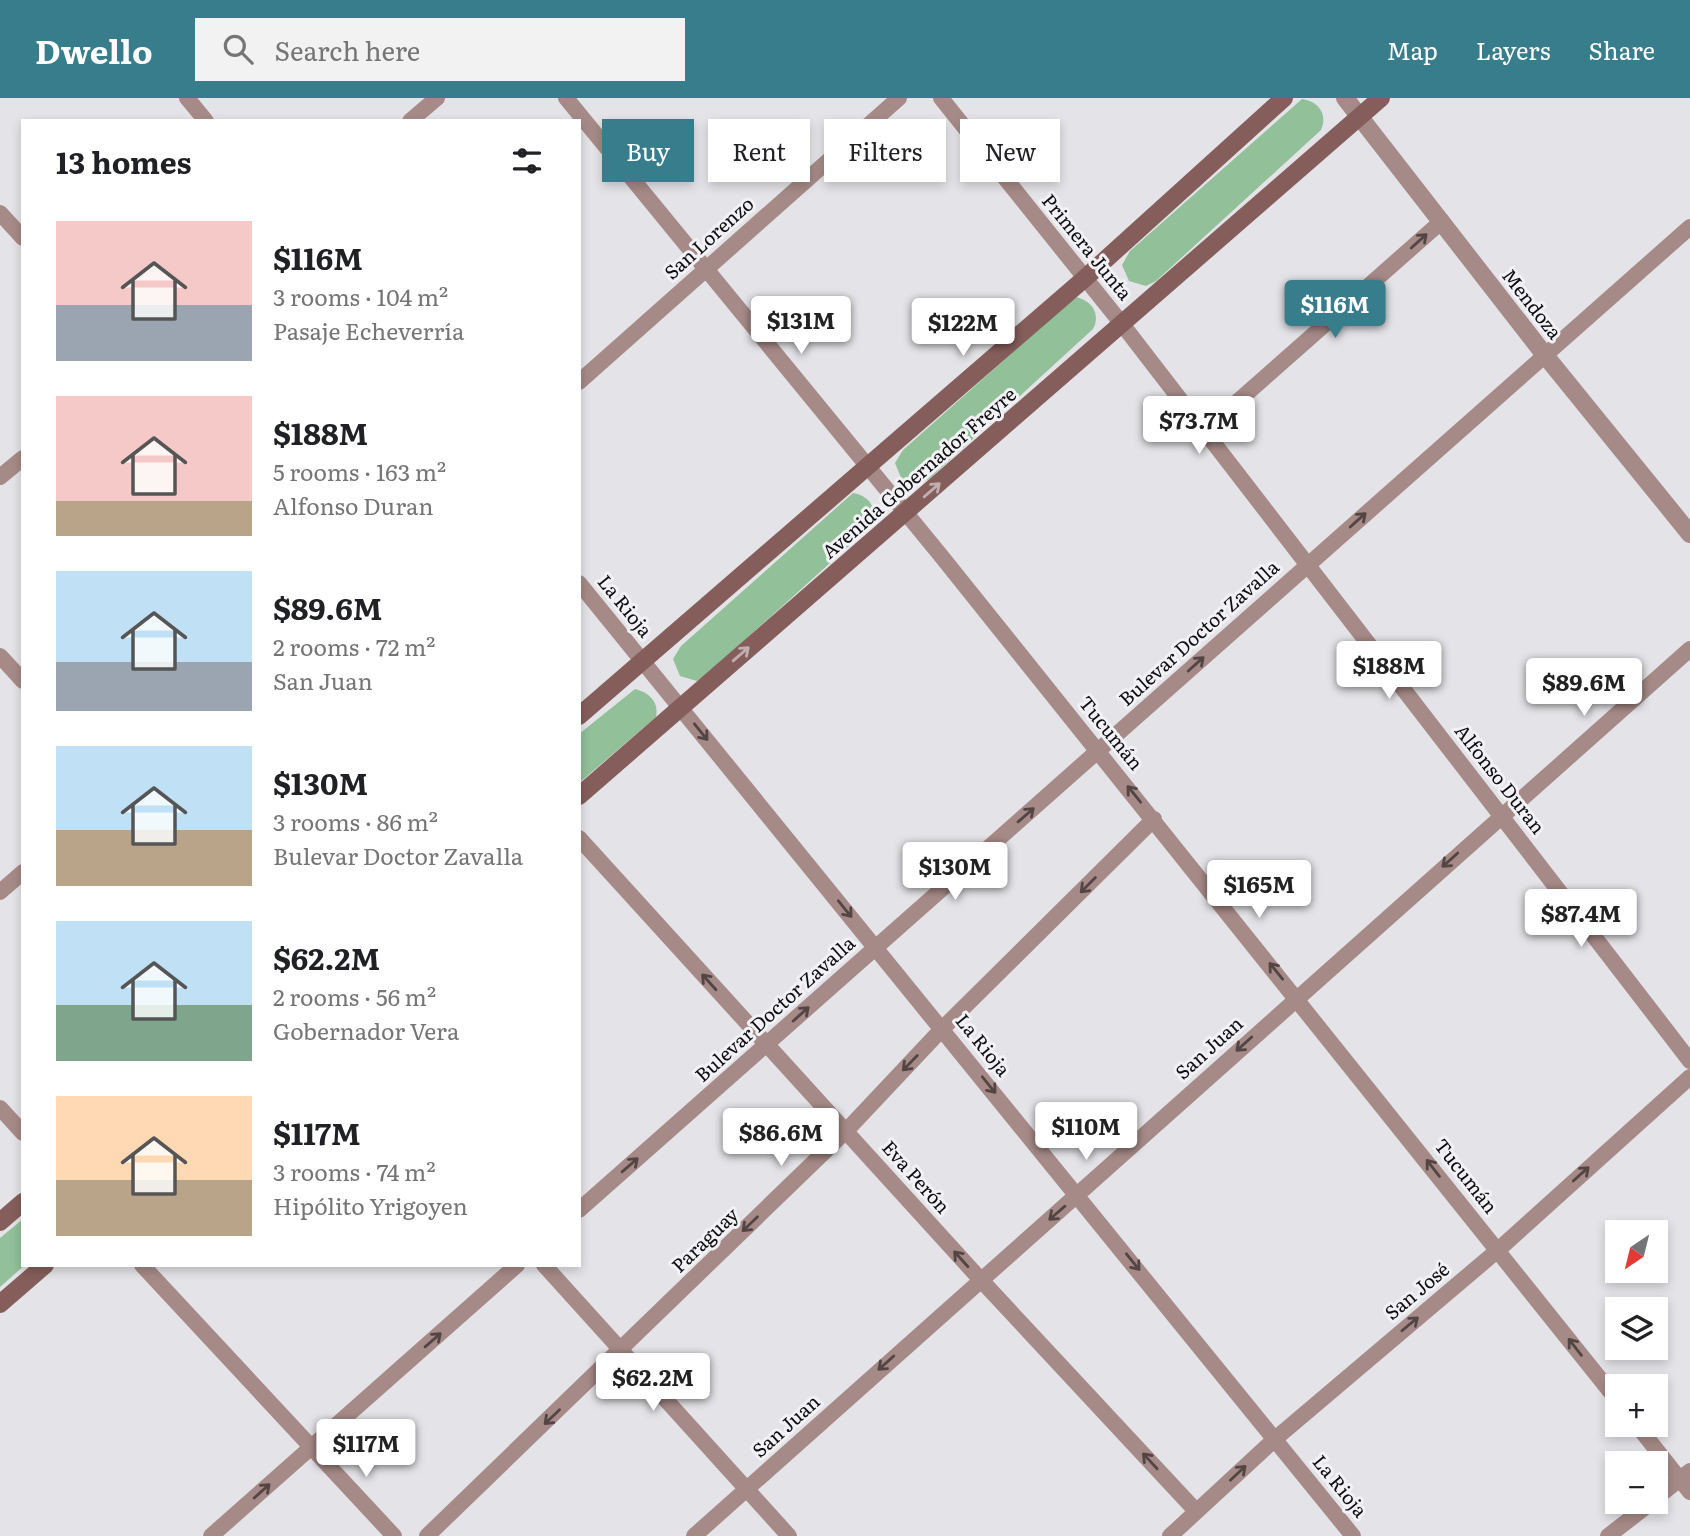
<!DOCTYPE html>
<html lang="en">
<head>
<meta charset="utf-8">
<style>
	body { margin:0; font-family:Literata,serif; background:#f2f2f2; color:#202124; height:100vh; display:flex; flex-direction:column; font-size:26px; white-space:nowrap }
	* { box-sizing:border-box; margin:0 }
	p { font-size:23px; color:#757577 }
	.icon { flex:none; width:38px; height:38px; fill:none; stroke:currentColor; stroke-width:2; stroke-linecap:round; stroke-linejoin:round }
	.map { position:relative; flex:1; overflow:hidden }
	.sheet { position:absolute; left:21px; top:21px; width:560px; height:1148px; display:flex; flex-direction:column; background:#fff; border-radius:0px; box-shadow:0 4px 10px #0003 }
	.sheet>* { flex:none }
	.top-card { position:absolute; left:602px; top:21px; width:665px; height:63px; display:flex; gap:14px }
	.needle { width:46px; rotate:215deg }
	.controls { position:absolute; left:1605px; top:1122px; display:grid; gap:14px }
	.controls a { display:grid; place-items:center; width:63px; height:63px; border-radius:0px; background:#fff; box-shadow:0 4px 10px #0003; font-size:35px }
	.price { position:absolute; translate:-50% -60px; padding:0 16px; border-radius:7px; background:#fff; color:#222; font-size:23px; line-height:46px; filter:drop-shadow(0 2px 4px #0008) }
	.price::after { content:''; position:absolute; left:50%; top:42px; width:21px; height:16px; margin-left:-10px; background:inherit; clip-path:polygon(0 0,100% 0,50% 100%) }
	.price.on { background:#387d8b; color:#fff }
	ul { padding:0; list-style:none }
	li { display:flex; align-items:center; gap:21px; height:175px; padding:0 35px }
	li span { display:grid; place-items:center; flex:none; width:196px; height:140px; border-radius:0px; color:#555 }
	li>.icon { margin-inline-start:auto }
	span .icon { width:84px; height:84px; fill:#fffc; stroke-width:1 }
	li b { font-size:30px }
	h2 { display:flex; justify-content:space-between; align-items:center; height:84px; padding:0 35px; font-size:30px }
	.chip { padding:0 24px; border-radius:0px; background:#fff; box-shadow:0 4px 10px #0003; font-size:24px; line-height:63px }
	.chip.on { background:#387d8b; color:#fff }
	header { display:flex; align-items:center; gap:42px; box-sizing:border-box; height:98px; padding:0 35px; background:#387d8b; color:#fff }
	header strong { font-size:33px }
	nav { display:flex; gap:38px; margin-inline-start:auto; font-size:24px }
	.search { width:490px; height:63px; background:#f2f2f2; display:flex; align-items:center; gap:18px; box-sizing:border-box; padding:0 24px; border-radius:0px; color:#757577; font-size:26px }
	.map>svg:first-child { display:block }
	.green { fill:#91c099 }
	.lines { fill:none; stroke-linecap:round; stroke-linejoin:round }
	.minor { stroke:#a68a87; stroke-width:16 }
	.tertiary { stroke:#a68a87; stroke-width:18 }
	.secondary { stroke:#855e5b; stroke-width:18 }
	.oneway { stroke:#524544 }
	.oneway2 { stroke:#c1afb0 }
	.labels { text-anchor:middle; stroke-width:6; stroke-linejoin:round; paint-order:stroke }
	.street-label { font-size:19px; fill:#0d0d0e; stroke:#f2f1f5 }
</style>
</head>
<body>
<header>
<strong>Dwello</strong>
<div class="search"><svg class="icon" aria-label="search" viewBox="0 0 24 24"><circle cx="10" cy="10" r="6"/><path d="M15 15l6 6"/></svg>Search here</div>
<nav><a>Map</a><a>Layers</a><a>Share</a></nav>
</header>
<div class="map">
<svg width="1690" height="1438" viewBox="0 0 1690 1438">
	<rect width="100%" height="100%" fill="#e4e4e8"/>
	<path class="green" d="M1302,1C1319,3 1328,17 1321,32L1156,183L1146,188L1129,183L1122,167L1130,153Z
		M1075,199C1092,202 1101,216 1093,231L929,381L919,386L902,382L895,365L903,352Z
		M853,395C869,397 879,412 872,427L706,577L697,583L680,578L673,561L681,548Z
		M635,591C650,595 659,604 656,619L579,685V636Z
		M23,1121L25,1167L0,1189V1140Z"/>
	<g class="lines">
		<path class="minor" d="M187,0L206,23
			M566,0L942,459L1617,1302
			M941,0L1122,226L1690,963
			M410,23L437,0
			M0,115L23,140
			M579,284L899,0
			M1203,334L1442,123
			M0,379L23,360
			M579,485L1353,1438
			M0,558L23,583
			M579,740L980,1181L1196,1413
			M0,794L23,774
			M0,1010L23,1035
			M579,1112L1690,129
			M142,1167L394,1438
			M544,1167L789,1438
			M1636,1326L1690,1394
			M1656,1400L1690,1373
			M211,1438L517,1167
			M427,1438L846,1033L942,931L1154,721
			M694,1438L1690,551
			M1170,1438L1275,1341L1498,1152L1690,979
			M1608,1438L1652,1404"/>
		<path class="tertiary" d="M1345,0L1544,256L1690,436"/>
		<path class="secondary" d="M579,618L1084,181L1284,0
			M579,698L1381,0
			M0,1124L23,1104
			M0,1206L45,1167"/>
	</g>
	<defs><path id="oneway-shaft" d="M-6 0H5M1.5-3L5.5 0L1.5 3" fill="none" stroke-width="1.6" stroke-linecap="round" stroke-linejoin="round" transform="scale(1.75)"/></defs>
	<g class="oneway">
		<use href="#oneway-shaft" transform="translate(1419 143) rotate(-42)"/>
		<use href="#oneway-shaft" transform="translate(1358 422) rotate(-42)"/>
		<use href="#oneway-shaft" transform="translate(1196 566) rotate(-42)"/>
		<use href="#oneway-shaft" transform="translate(701 634) rotate(51)"/>
		<use href="#oneway-shaft" transform="translate(1134 696) rotate(-129)"/>
		<use href="#oneway-shaft" transform="translate(1026 717) rotate(-41)"/>
		<use href="#oneway-shaft" transform="translate(1450 762) rotate(138)"/>
		<use href="#oneway-shaft" transform="translate(1088 787) rotate(135)"/>
		<use href="#oneway-shaft" transform="translate(845 811) rotate(51)"/>
		<use href="#oneway-shaft" transform="translate(1276 873) rotate(-129)"/>
		<use href="#oneway-shaft" transform="translate(709 884) rotate(-132)"/>
		<use href="#oneway-shaft" transform="translate(801 916) rotate(-42)"/>
		<use href="#oneway-shaft" transform="translate(1244 946) rotate(138)"/>
		<use href="#oneway-shaft" transform="translate(910 965) rotate(134)"/>
		<use href="#oneway-shaft" transform="translate(989 987) rotate(51)"/>
		<use href="#oneway-shaft" transform="translate(630 1067) rotate(-41)"/>
		<use href="#oneway-shaft" transform="translate(1433 1070) rotate(-128)"/>
		<use href="#oneway-shaft" transform="translate(1581 1076) rotate(-42)"/>
		<use href="#oneway-shaft" transform="translate(1057 1115) rotate(139)"/>
		<use href="#oneway-shaft" transform="translate(750 1126) rotate(136)"/>
		<use href="#oneway-shaft" transform="translate(961 1161) rotate(-132)"/>
		<use href="#oneway-shaft" transform="translate(1133 1164) rotate(51)"/>
		<use href="#oneway-shaft" transform="translate(1410 1226) rotate(-40)"/>
		<use href="#oneway-shaft" transform="translate(433 1242) rotate(-41)"/>
		<use href="#oneway-shaft" transform="translate(1575 1249) rotate(-128)"/>
		<use href="#oneway-shaft" transform="translate(886 1265) rotate(138)"/>
		<use href="#oneway-shaft" transform="translate(552 1319) rotate(136)"/>
		<use href="#oneway-shaft" transform="translate(1150 1363) rotate(-133)"/>
		<use href="#oneway-shaft" transform="translate(1238 1375) rotate(-43)"/>
		<use href="#oneway-shaft" transform="translate(262 1393) rotate(-42)"/>
	</g>
	<g class="oneway2">
		<use href="#oneway-shaft" transform="translate(932 392) rotate(-41)"/>
		<use href="#oneway-shaft" transform="translate(741 556) rotate(-41)"/>
	</g>
	<g class="labels">
		<g class="street-label">
			<text transform="translate(709 140) rotate(-42)" y="7">San Lorenzo</text>
			<text transform="translate(1087 149) rotate(51)" y="7">Primera Junta</text>
			<text transform="translate(1532 206) rotate(52)" y="7">Mendoza</text>
			<text transform="translate(919 375) rotate(-41)" y="7">Avenida Gobernador Freyre</text>
			<text transform="translate(625 508) rotate(51)" y="7">La Rioja</text>
			<text transform="translate(1199 535) rotate(-42)" y="7">Bulevar Doctor Zavalla</text>
			<text transform="translate(1111 635) rotate(51)" y="7">Tucumán</text>
			<text transform="translate(1500 681) rotate(52)" y="7">Alfonso Duran</text>
			<text transform="translate(775 911) rotate(-42)" y="7">Bulevar Doctor Zavalla</text>
			<text transform="translate(983 947) rotate(51)" y="7">La Rioja</text>
			<text transform="translate(1209 950) rotate(-42)" y="7">San Juan</text>
			<text transform="translate(1466 1078) rotate(52)" y="7">Tucumán</text>
			<text transform="translate(916 1079) rotate(48)" y="7">Eva Perón</text>
			<text transform="translate(705 1142) rotate(-44)" y="7">Paraguay</text>
			<text transform="translate(1417 1193) rotate(-40)" y="7">San José</text>
			<text transform="translate(786 1328) rotate(-42)" y="7">San Juan</text>
			<text transform="translate(1340 1388) rotate(51)" y="7">La Rioja</text>
		</g>
	</g>
</svg>
<div class="controls">
<a><svg class="needle" viewBox="-14 -14 28 28"><path d="M0-13l5 13h-10z" fill="#e53935"/><path d="M0 13l5-13h-10z" fill="#757577"/></svg></a>
<a><svg class="icon" aria-label="layers" viewBox="0 0 24 24"><path d="M12 4l9 5-9 5-9-5zM3 14l9 5 9-5"/></svg></a>
<a>+</a>
<a>−</a>
</div>
<b class="price on" style="left:1335px;top:242px">$116M</b>
<b class="price" style="left:801px;top:258px">$131M</b>
<b class="price" style="left:963px;top:260px">$122M</b>
<b class="price" style="left:1199px;top:358px">$73.7M</b>
<b class="price" style="left:1389px;top:603px">$188M</b>
<b class="price" style="left:1584px;top:620px">$89.6M</b>
<b class="price" style="left:955px;top:804px">$130M</b>
<b class="price" style="left:1259px;top:822px">$165M</b>
<b class="price" style="left:1581px;top:851px">$87.4M</b>
<b class="price" style="left:1086px;top:1064px">$110M</b>
<b class="price" style="left:781px;top:1070px">$86.6M</b>
<b class="price" style="left:653px;top:1315px">$62.2M</b>
<b class="price" style="left:366px;top:1381px">$117M</b>
<div class="top-card">
<a class="chip on">Buy</a>
<a class="chip">Rent</a>
<a class="chip">Filters</a>
<a class="chip">New</a>
</div>
<section class="sheet">
<h2>13 homes<svg class="icon" aria-label="filters" viewBox="0 0 24 24"><path d="M4 7h16M4 17h16"/><circle cx="9" cy="7" r="2"/><circle cx="15" cy="17" r="2"/></svg></h2>
<ul>
<li><span style="background:linear-gradient(#f6c9c9 60%,#9aa5b1 0)"><svg class="icon" aria-label="home" viewBox="0 0 24 24"><path d="M3 11l9-7 9 7M6 9v11h12V9"/></svg></span><div><b>$116M</b><p>3 rooms · 104 m²</p><p>Pasaje Echeverría</p></div></li>
<li><span style="background:linear-gradient(#f6c9c9 75%,#b9a48a 0)"><svg class="icon" aria-label="home" viewBox="0 0 24 24"><path d="M3 11l9-7 9 7M6 9v11h12V9"/></svg></span><div><b>$188M</b><p>5 rooms · 163 m²</p><p>Alfonso Duran</p></div></li>
<li><span style="background:linear-gradient(#bfe0f5 65%,#9aa5b1 0)"><svg class="icon" aria-label="home" viewBox="0 0 24 24"><path d="M3 11l9-7 9 7M6 9v11h12V9"/></svg></span><div><b>$89.6M</b><p>2 rooms · 72 m²</p><p>San Juan</p></div></li>
<li><span style="background:linear-gradient(#bfe0f5 60%,#b9a48a 0)"><svg class="icon" aria-label="home" viewBox="0 0 24 24"><path d="M3 11l9-7 9 7M6 9v11h12V9"/></svg></span><div><b>$130M</b><p>3 rooms · 86 m²</p><p>Bulevar Doctor Zavalla</p></div></li>
<li><span style="background:linear-gradient(#bfe0f5 60%,#7fa58c 0)"><svg class="icon" aria-label="home" viewBox="0 0 24 24"><path d="M3 11l9-7 9 7M6 9v11h12V9"/></svg></span><div><b>$62.2M</b><p>2 rooms · 56 m²</p><p>Gobernador Vera</p></div></li>
<li><span style="background:linear-gradient(#ffd9b3 60%,#b9a48a 0)"><svg class="icon" aria-label="home" viewBox="0 0 24 24"><path d="M3 11l9-7 9 7M6 9v11h12V9"/></svg></span><div><b>$117M</b><p>3 rooms · 74 m²</p><p>Hipólito Yrigoyen</p></div></li>
</ul>
</section>
</div>
</body>
</html>
